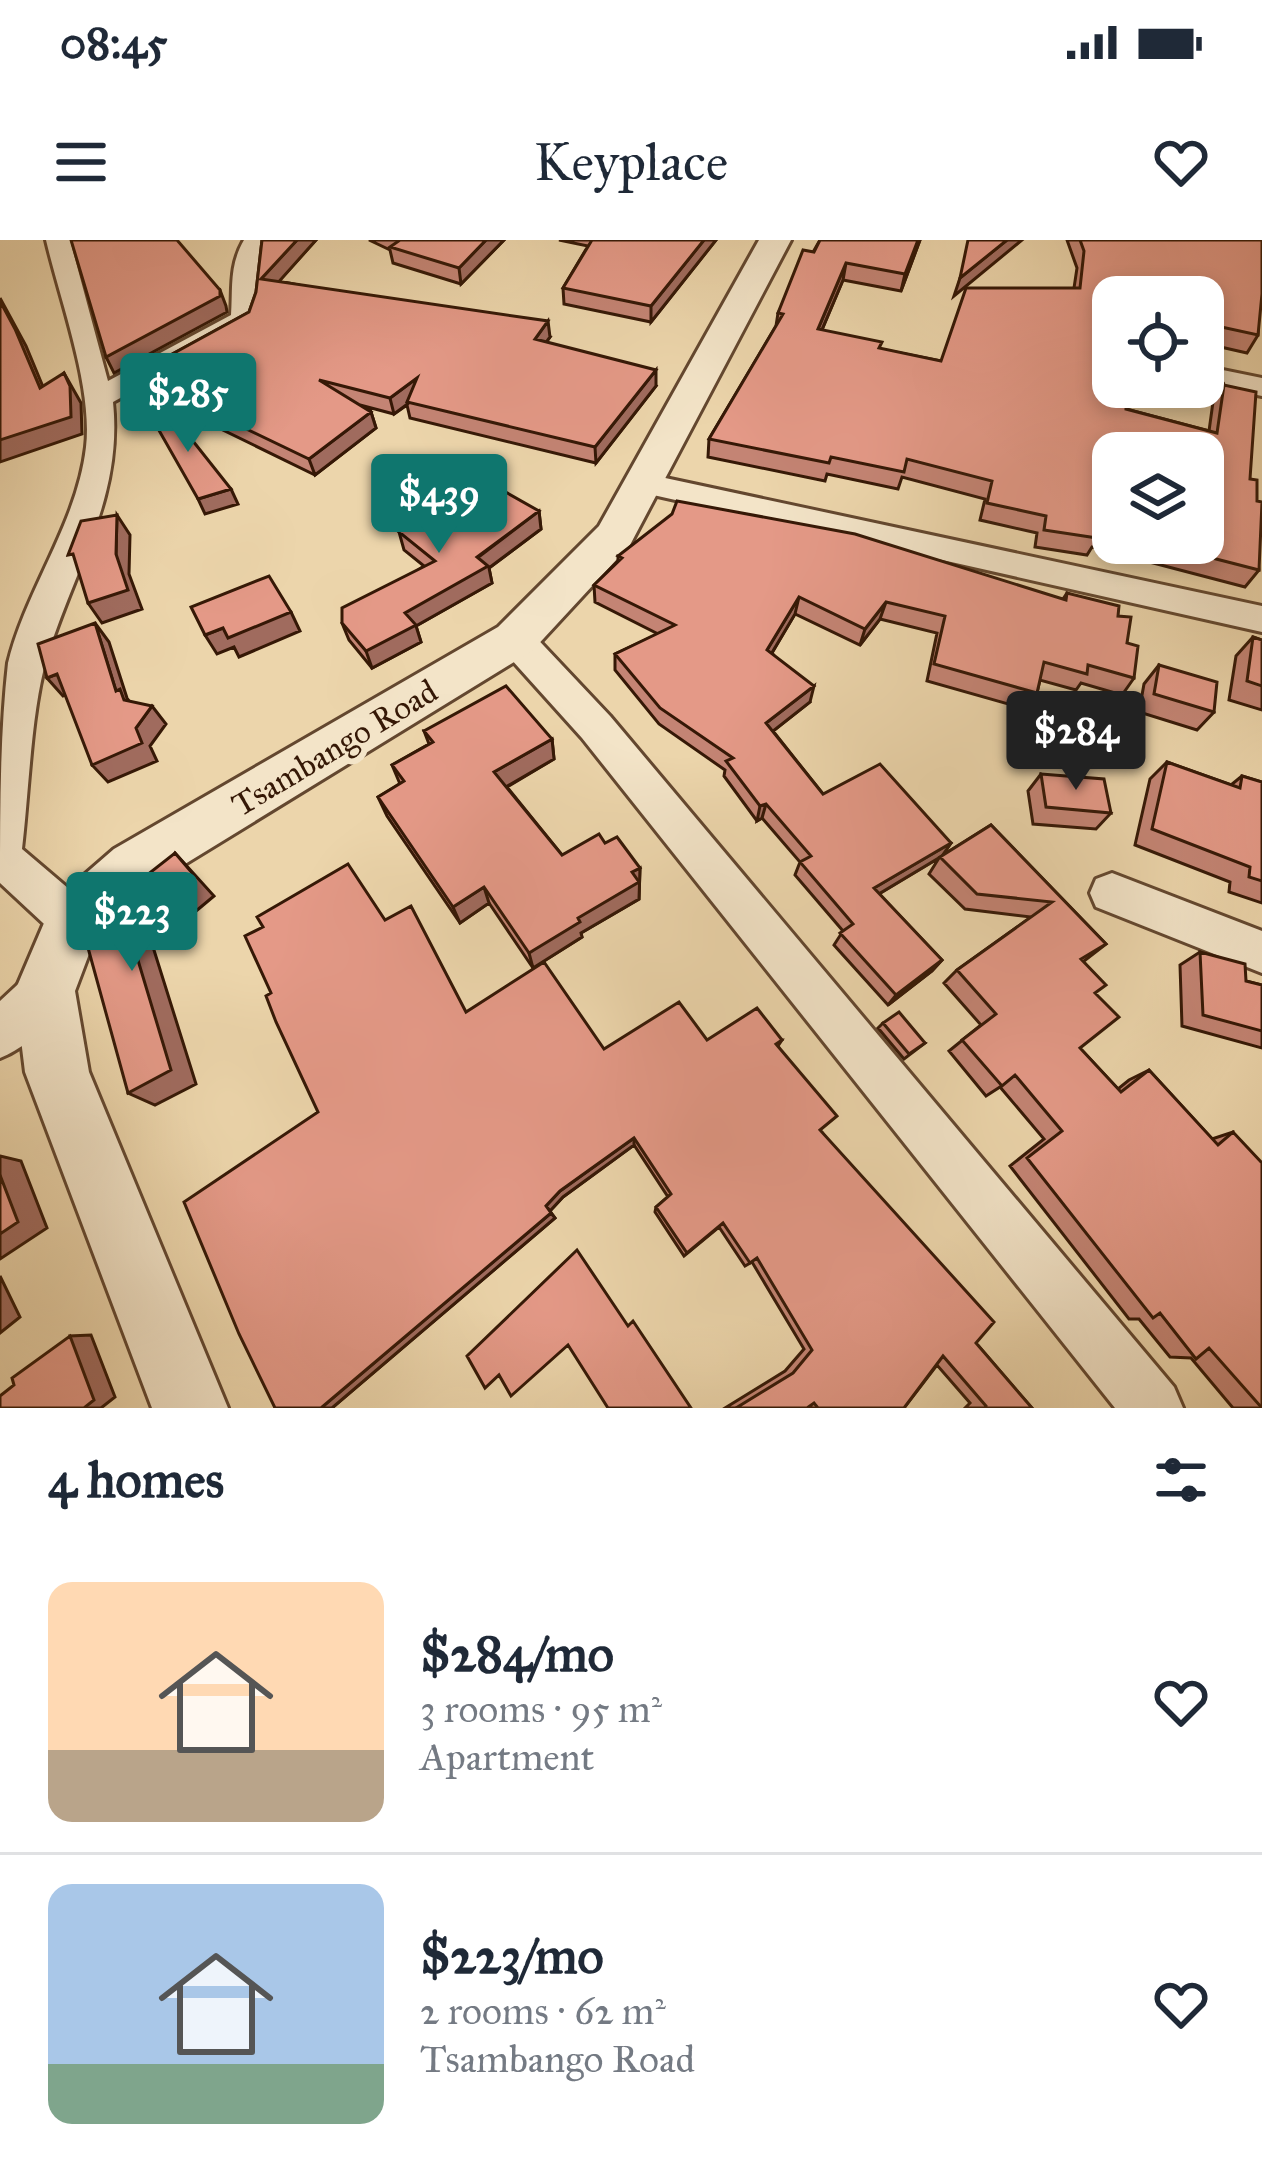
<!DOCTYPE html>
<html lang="en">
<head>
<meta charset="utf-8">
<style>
	body { margin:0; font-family:"IM FELL Great Primer",serif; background:#f2f2f3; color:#1f2937; height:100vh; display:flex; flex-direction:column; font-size:45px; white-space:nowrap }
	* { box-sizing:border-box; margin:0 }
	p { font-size:39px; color:#747a83 }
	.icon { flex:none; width:66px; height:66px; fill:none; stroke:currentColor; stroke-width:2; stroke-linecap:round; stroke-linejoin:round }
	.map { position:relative; height:1168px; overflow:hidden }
	.details { display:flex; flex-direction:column; background:#fff; flex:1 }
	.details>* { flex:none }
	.buttons { position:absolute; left:1092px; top:36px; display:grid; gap:24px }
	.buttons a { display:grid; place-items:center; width:132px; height:132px; border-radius:24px; background:#fff; box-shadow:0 6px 18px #0003; font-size:60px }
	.price { position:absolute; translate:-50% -102px; padding:0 27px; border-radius:12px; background:#0f766e; color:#fff; font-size:39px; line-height:78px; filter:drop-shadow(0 3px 6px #0008) }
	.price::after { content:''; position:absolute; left:50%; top:72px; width:36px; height:27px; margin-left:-18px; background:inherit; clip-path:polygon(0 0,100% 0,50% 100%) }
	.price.selected { background:#222; color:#fff }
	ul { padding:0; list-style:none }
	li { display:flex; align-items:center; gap:36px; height:300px; padding:0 48px }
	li+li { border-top:3px solid #e0e1e3 }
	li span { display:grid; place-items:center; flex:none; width:336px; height:240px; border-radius:24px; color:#555 }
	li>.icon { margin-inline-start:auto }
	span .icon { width:144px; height:144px; fill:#fffc; stroke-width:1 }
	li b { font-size:51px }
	h2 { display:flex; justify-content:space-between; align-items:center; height:144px; padding:0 48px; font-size:51px }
	.status { display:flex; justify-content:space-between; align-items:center; height:84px; padding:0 60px; background:#fff; direction:ltr }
	.status svg { height:33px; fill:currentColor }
	header { display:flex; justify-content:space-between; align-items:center; height:156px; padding:0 48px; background:#fff; font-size:54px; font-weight:600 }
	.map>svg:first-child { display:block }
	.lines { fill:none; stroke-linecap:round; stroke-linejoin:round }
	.minor-casing { stroke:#63472f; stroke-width:6 }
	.tertiary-casing { stroke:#63472f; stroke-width:6 }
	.minor { fill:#f3e4c8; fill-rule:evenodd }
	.tertiary { fill:#f3e4c8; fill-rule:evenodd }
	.wall { fill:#c48474; stroke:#351806; stroke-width:3; fill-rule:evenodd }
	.shaded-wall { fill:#a06b5e; stroke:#351806; stroke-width:3 }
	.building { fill:#e49987; stroke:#351806; stroke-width:3 }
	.labels { text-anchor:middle; stroke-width:12; stroke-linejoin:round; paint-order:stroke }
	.street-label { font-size:33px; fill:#351806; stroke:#f3e4c8 }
</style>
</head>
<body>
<div class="status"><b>08:45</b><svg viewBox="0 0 49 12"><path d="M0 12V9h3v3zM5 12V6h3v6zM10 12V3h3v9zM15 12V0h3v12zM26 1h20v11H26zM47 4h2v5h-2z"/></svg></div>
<header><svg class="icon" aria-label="menu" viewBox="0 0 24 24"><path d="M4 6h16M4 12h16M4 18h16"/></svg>Keyplace<svg class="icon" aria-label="heart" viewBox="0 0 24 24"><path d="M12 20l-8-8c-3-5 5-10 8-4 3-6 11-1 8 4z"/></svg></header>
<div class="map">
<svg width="1262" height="1168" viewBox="0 0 1262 1168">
	<rect width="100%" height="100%" fill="#ecd5ab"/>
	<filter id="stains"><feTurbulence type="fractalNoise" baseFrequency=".00167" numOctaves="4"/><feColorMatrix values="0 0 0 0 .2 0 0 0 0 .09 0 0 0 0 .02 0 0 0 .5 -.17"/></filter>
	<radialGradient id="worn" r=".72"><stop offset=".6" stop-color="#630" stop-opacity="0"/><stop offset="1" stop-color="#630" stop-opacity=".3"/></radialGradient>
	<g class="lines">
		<defs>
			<path id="minor" d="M46,0H70L108,141L231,75C233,48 229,26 244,0H268C251,31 266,62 251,86L113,162C123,257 74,329 47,417C31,470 29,551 22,609L89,666L95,681L89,696L73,702L57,696L0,643C0,572 0,493 8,423C26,349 77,284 86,207C93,147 60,60 46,0Z
				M1203,126L1262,138V156L1203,144Z
				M642,233L1262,366V392L631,250L626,243Z
				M515,385L528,389L610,476L1174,1147L1183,1168H1115L582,498L502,409L497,399L502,389Z
				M1112,633L1262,691V733L1096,667L1090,653L1096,639Z
				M45,728L62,735L69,751C57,778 28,807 0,818V761L28,735Z"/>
			<path id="tertiary" d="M759,0H791L630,305L532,411L154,643L95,698L75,751L89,832L228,1168H152L25,832L15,751L53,662L114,609L498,387L599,286Z"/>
		</defs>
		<use href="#minor" class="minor-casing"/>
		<use href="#tertiary" class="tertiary-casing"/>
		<use href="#minor" class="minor"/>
		<use href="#tertiary" class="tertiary"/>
	</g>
	<path class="wall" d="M262,0H316L279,41L550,97L546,102L656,146L596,223L410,178L407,165L394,174L360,165L371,172L376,188L315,235L143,151L134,135L249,72L256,52Z
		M369,0H504L461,44L393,23L390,10Z
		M559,0H716L651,82L564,64L563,48L588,6Z
		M820,0H920L901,51L843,40L822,90L880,109L941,121L1074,48L1077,28L1067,0H1262L1258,95L1247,113L1203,103V57H1113V83L1126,169L1209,191L1213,162L1224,145L1250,239L1259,330L1245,347L1092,307L1087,315L1035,307L1037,293L980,280L985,259L902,237L898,249L827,234L825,241L708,217L709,199L776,86L778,73ZM1113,213L1203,303H1113Z
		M435,257L539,271L541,289L489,328L492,343L416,386L421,402L372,428L349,400L342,383L424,326L404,310L399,292L438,268Z
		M618,316L1063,359L1067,353L1118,376L1127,403L1134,438L1122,455L1081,443L1076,450L1040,440L1037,453L1026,469L927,441L937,393L880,379L860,405L795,374L772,413L810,462L773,491L823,554L951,603L943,615L991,585L1106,704L1084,721L1095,753L1080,808L1118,849L1129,840L1149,830L1212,899L1233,892L1262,1168H1233L1191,1118L1170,1117L1139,1079H1129L1010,926L1044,899L1000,847L986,856L949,811L981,785L944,743L957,730L1031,677L965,669L929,634L939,618L879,654L942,720L932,731L888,765L834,705L843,691L795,635L800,622L762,578L757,581L724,536L725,530L659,484L615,430V414L658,394L595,362L594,345L618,321Z
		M1253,397L1262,400V470L1229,460L1236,416Z
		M1159,425L1214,472L1197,490L1139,472L1144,444Z
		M424,491L552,499L554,519L507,547L562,615L605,603L640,628L639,659L581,693L582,697L533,728L489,663L460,683L387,576L378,557L400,544L392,525L429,504Z
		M1167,522L1231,545L1242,536L1262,542V663L1229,652L1230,642L1135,605L1150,539Z
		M1041,534L1111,573L1096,589L1033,584L1028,551Z
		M385,680L466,772L604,809L707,800H782L778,806L821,891L976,1103L1032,1168H965L970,1163L937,1125L904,1168H812L810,1166L807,1168H725L785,1131L804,1109L752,1022L745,1026L719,987L684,1016L655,972L656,967L668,957L634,905L563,957L550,971L555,978L332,1168H275L318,872Z
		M1200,712L1246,741L1262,745V808L1182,786L1180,725Z
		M883,783L925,803L904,819L878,788Z"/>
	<path class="shaded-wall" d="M297,0H316L267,55L261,39Z
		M486,0H504L461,44L459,28Z
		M704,0H716L651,82V66Z
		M918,0H920L901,51L905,34Z
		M1007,0H1022L954,56L960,38Z
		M846,23L843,40L815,106L818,89Z
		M220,50L226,66L227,72L114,133L106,117Z
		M0,58L26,106L51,166L40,148Z
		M548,81L550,97L537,115L535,99Z
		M656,130V146L596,223L595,207Z
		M64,133L81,163L82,194L0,222V200Z
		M417,138L421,154L394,174L390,158Z
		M371,172L376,188L315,235L309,219Z
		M231,249L238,264L205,274L198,259Z
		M539,271L541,289L489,328L492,343L416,386L421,402L372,428L366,411L405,373Z
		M117,275L130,295L129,334L142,369L102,383L88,363L116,314Z
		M799,357L795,374L764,426L767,410Z
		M886,362L880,379L860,405L865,389Z
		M291,372L300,391L239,417L234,407L217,414L205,395L223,388Z
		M95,383L109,402L127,458L134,468L129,467L116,451Z
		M57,434L73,452L63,456L47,438Z
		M814,446L810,462L763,499L766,483Z
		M152,466L166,484L150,506L157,521L108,542L92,525L136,488Z
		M552,499L554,519L499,551L494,532Z
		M766,564L762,578L757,581L760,566Z
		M951,603L942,616L867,661L874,648Z
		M175,613L214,656L153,707L196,844L155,865L128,853V687Z
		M640,628L639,659L581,693L582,697L533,728L529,713L632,632Z
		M484,647L489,663L460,683L453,667Z
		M942,720L932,731L888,765L896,755Z
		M634,898V905L563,957L550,971L546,966L560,951Z
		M0,916L21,921L47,988L0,1019Z
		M551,973L555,978L332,1168H321Z
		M0,1036L20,1077L0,1093Z
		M91,1095L115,1157L101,1168H84L70,1096Z"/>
	<path class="building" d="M71,0H177L220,50V56L106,117Z
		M262,0H297L261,39L548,81L535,99L656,130L595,207L407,162L417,138L390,158L319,140L371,172L309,219L134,135L249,72L256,52Z
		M400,0H486L459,28L390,7Z
		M592,0H704L651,66L563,48Z
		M820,0H918L905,34L846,23L818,89L882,102L879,108L941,121L966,48H1080L1084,11L1080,0H1262V54L1258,95L1203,83V57H1113V64L1098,60L1113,83V147H1127L1126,169L1217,193L1224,145L1256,152L1250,239L1257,240V261L1262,262L1259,330L1154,303H1203V213H1113V292L1098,289L1097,298L1044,290L1046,276L987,263L992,241L907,219L904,232L831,217L829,223L709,199L783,74L778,73L803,10L814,12Z
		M968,0H1007L960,38Z
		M0,61L15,89L40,148L64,133L70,146L71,177L0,200Z
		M162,162L231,249L198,259L148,171Z
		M472,233L539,271L477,317L488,326L405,373L416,385L366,411L342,383V368L435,321L399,292L445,264L435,257Z
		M677,261L855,294L1066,360L1067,353L1119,366L1118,376L1131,377L1127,403L1138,406L1134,438L1088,425L1087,434L1044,422L1037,453L934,424L945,376L886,362L865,389L799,357L767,410L814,446L766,483L823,554L880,524L951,603L874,648L942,720L896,755L840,693L853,684L800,622L811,616L766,564L760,566L726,521L733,518L660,468L615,414L675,385L594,345L622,318L618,316L672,274Z
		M117,275L116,314L128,350L88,363L73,314L68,315L81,281Z
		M269,336L291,372L228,398L223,388L205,395L191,367Z
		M95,383L116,451L120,449L124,460L152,466L136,488L142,503L92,525L57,434L47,438L38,404Z
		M1253,397L1262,400V446L1247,441Z
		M1159,425L1217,442L1214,472L1154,454Z
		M506,446L552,499L494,532L562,615L599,594L605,603L617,597L640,628L632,632L639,642L578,678L580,682L529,713L484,647L453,667L378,557L404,541L392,525L433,502L424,491Z
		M1167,522L1240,548L1242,536L1262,542V641L1249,637L1250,627L1152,589Z
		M1041,534L1104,539L1111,573L1046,567Z
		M991,585L1106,704L1081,719L1106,745L1095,753L1119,777L1080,808L1121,852L1149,830L1218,905L1233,892L1262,923V1168L1209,1108L1196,1119L1160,1073L1153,1078L1027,918L1062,891L1015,835L1002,846L962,800L996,774L957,730L1052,662L977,654L940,617Z
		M175,613L193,634L128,687L171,830L128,853L82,686Z
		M348,624L385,680L411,666L466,772L544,722L604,809L679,762L707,800L757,768L782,800L776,804L837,876L820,890L994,1082L976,1103L1032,1168H985L986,1166L943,1116L904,1168H818L814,1163L807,1168H736L793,1133L812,1110L757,1018L750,1023L723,983L687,1013L656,967L671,954L634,898L560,951L546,966L551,973L321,1168H275L239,1094L184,962L318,872L276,782L266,756L271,753L245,696L263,687L257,677Z
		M1200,712L1245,724L1246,741L1262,745V791L1203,775Z
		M899,772L925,803L909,814L883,783Z
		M0,935L18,982L0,994Z
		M577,1010L628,1086L633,1081L691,1168H608L568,1105L511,1156L499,1135L485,1148L467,1116Z
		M70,1096L94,1160L84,1168H0V1156L14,1145L12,1138Z"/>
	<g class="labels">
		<g class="street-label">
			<text transform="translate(334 507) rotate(-31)" y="12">Tsambango Road</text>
		</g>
	</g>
	<rect width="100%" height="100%" filter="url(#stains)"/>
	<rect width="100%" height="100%" fill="url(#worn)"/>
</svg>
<div class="buttons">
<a><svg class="icon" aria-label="locate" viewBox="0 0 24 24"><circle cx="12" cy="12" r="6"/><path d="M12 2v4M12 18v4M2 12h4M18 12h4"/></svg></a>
<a><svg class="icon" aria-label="layers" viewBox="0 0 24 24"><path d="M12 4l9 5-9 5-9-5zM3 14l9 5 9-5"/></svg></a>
</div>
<b class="price" style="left:188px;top:215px">$285</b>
<b class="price" style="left:439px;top:316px">$439</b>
<b class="price selected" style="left:1076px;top:553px">$284</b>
<b class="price" style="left:132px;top:734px">$223</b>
</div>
<section class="details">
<h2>4 homes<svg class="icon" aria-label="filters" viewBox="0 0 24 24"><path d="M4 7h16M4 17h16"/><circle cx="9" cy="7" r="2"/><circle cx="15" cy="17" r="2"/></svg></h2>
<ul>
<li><span style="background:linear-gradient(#ffd9b3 70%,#b9a48a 0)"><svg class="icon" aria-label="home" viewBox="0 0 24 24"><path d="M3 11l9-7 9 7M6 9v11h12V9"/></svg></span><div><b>$284/mo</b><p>3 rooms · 95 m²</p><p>Apartment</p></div><svg class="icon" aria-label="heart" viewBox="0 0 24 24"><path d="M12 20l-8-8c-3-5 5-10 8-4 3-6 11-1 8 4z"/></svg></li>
<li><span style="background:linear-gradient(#a9c7e8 75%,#7fa58c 0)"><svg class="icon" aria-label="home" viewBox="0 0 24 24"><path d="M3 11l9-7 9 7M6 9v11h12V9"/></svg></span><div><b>$223/mo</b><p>2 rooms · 62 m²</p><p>Tsambango Road</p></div><svg class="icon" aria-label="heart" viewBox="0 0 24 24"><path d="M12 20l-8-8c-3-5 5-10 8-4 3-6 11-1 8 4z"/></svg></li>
</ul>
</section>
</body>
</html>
